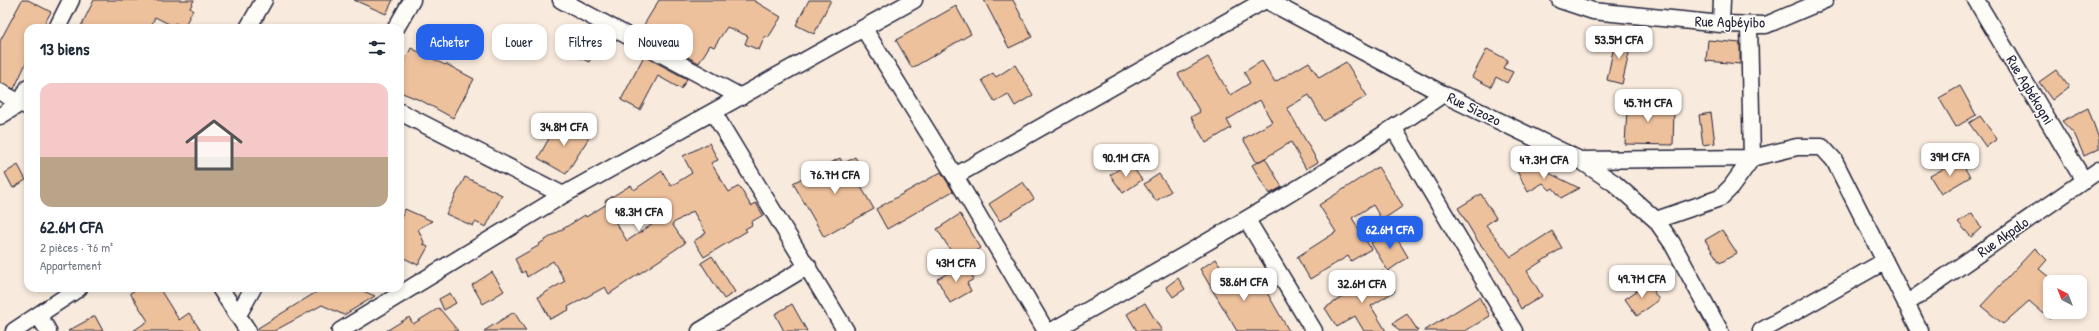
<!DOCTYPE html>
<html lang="fr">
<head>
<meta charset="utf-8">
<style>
	body { margin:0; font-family:"Patrick Hand",sans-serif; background:#f6f6f7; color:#1f2937; height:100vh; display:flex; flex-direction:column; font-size:15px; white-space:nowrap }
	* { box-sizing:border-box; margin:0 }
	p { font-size:13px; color:#747a83 }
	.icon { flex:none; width:22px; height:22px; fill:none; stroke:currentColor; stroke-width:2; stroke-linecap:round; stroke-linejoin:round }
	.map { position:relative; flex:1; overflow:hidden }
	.side { position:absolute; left:24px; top:24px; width:380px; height:268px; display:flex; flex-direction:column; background:#fff; border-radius:12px; box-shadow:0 2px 6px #0003 }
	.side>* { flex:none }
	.banner { position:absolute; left:416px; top:24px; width:380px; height:36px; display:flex; gap:8px }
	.needle { width:26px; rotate:318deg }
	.tools { position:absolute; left:2043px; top:275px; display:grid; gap:8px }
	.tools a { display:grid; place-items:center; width:44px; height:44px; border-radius:8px; background:#fff; box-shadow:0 2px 6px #0003; font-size:20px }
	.price { position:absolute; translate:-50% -34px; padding:0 9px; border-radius:8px; background:#fff; color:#222; font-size:13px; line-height:26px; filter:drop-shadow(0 1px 2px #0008) }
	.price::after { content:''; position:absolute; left:50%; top:24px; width:12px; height:9px; margin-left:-6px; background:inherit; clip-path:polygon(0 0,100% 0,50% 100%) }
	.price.on { background:#2563eb; color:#fff }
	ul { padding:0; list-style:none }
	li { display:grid; align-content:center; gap:8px; height:212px; padding:0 16px }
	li+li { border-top:1px solid #e0e1e3 }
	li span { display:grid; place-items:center; height:124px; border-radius:12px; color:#555 }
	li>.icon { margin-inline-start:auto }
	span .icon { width:72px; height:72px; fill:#fffc; stroke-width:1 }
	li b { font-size:17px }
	h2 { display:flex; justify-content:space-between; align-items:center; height:48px; padding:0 16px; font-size:17px }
	.chip { padding:0 14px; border-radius:12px; background:#fff; box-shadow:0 2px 6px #0003; font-size:14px; line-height:36px }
	.chip.on { background:#2563eb; color:#fff }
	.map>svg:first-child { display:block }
	.building { fill:#eec19d; stroke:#22223b; fill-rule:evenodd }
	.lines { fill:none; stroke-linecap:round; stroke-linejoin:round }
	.street-casing { stroke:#22223b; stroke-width:19 }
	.street { stroke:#fdfcf7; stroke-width:16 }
	.labels { text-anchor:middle; stroke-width:3; stroke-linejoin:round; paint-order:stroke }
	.street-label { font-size:15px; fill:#22223b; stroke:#fdfcf7 }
</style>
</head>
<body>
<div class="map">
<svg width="2099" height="331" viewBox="0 0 2099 331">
	<rect width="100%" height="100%" fill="#f8eadc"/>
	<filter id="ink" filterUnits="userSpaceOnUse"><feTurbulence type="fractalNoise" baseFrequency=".025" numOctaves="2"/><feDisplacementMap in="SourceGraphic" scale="8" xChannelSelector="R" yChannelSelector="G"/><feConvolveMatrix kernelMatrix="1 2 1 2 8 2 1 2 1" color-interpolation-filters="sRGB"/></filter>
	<g filter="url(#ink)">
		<path class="building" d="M22,0H28L51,12L42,28H28V59L14,89L0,83V41Z
			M94,0H194L190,8L193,10L184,27L175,23L173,26L155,17L150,28H80Z
			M354,0H393L386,14Z
			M659,0H753L781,17L768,38L765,36L759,50L745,44L748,36L727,27L714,47L710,45L699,63L663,44L664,42L642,28Z
			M809,0H831L814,34L796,25Z
			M984,0H1013L1032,37L1009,48Z
			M956,6L971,34L912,68L896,40Z
			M589,30L601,36L589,62L576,56Z
			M1616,36L1632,40L1622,84L1607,80Z
			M1708,40L1740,43V64L1706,61Z
			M411,48L445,65L446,64L474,79L453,118L422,101L400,92V72Z
			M1487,49L1508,60L1503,68L1513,72L1507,83L1496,77L1491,87L1472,77Z
			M644,56L687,79L681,89L658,76L640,110L621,100Z
			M1208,57L1230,95L1250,83L1244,72L1262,61L1275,82L1309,62L1319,78L1346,62L1367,96L1324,121L1309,95L1287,108L1318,162L1306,169L1291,142L1257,163L1243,139L1272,122L1260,100L1227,120L1231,128L1206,143L1191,117L1200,112L1178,74Z
			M1015,65L1033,95L1015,106L1008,94L995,102L982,80L993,73L996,77Z
			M2056,70L2069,87L2052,100L2039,82Z
			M1960,86L1976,115L1956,127L1939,98Z
			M1628,93L1645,94V109L1674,110L1673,145L1625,144Z
			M2088,108L2099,139V149L2084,156L2075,135L2062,121Z
			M1711,113L1715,143L1703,145L1699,115Z
			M1980,116L1997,139L1986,147L1969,123Z
			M560,119L590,136L566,174L538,158Z
			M709,143L718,160L711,163L729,192L739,186L751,206L756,203L763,215L751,222L752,225L745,229L747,231L704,257L694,241L706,233L693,211L672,224L685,243L609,294L605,287L568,307L569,310L550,319L538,297L565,281L553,261L527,277L525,271L522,273L515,259L540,245L539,244L585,215L586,217L607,204L605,201L631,185L634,190L662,171L671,186L692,173L683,156ZM642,200L656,222L627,241L613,218Z
			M855,157L869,182L861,187L874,209L824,237L793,183L840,158L843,164Z
			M1265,158L1282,187L1269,194L1252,165Z
			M1960,160L1970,177L1941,194L1930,176Z
			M1525,161L1579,188L1561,198L1553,188L1550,190L1543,183L1528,192L1517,171L1526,164Z
			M1129,162L1142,180L1123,193L1110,175Z
			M18,165L26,180L13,188L5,173Z
			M1378,167L1403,206L1382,220L1373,205L1352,218L1371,249L1351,261L1348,256L1310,279L1297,257L1336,232L1319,205Z
			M941,172L953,191L887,229L876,209Z
			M1159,174L1171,191L1156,201L1144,184Z
			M465,177L502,195L486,227L475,222L473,226L446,214Z
			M1023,182L1034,199L1000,221L989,204Z
			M1481,194L1496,218L1486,225L1511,257L1552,231L1562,248L1527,271L1542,296L1521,309L1502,273L1477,240L1458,208Z
			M405,209L432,221L418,229L424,242L423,244L428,247L418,265L400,256V221Z
			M1972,213L1981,228L1971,237L1958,222Z
			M960,214L981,248L958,262L937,229Z
			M1392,230L1408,257L1388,271L1371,243Z
			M1722,230L1737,253L1720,263L1705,240Z
			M2035,248L2047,260L2039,269L2050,278V319L2029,301L2003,324L1981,306Z
			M712,256L735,292L724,299L701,263Z
			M1216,259L1236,292L1258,277L1289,331H1237L1200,269Z
			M965,264L974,279L967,283L971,291L950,303L937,279Z
			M1383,271L1395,291L1371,306L1386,331H1364L1355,316L1337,327L1325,308Z
			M492,272L504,291L483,304L472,285Z
			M1178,278L1185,289L1173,297L1166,287Z
			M1648,283L1659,300L1637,316L1625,299Z
			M139,288H159L179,320L189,313L201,331H133L148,321L130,293Z
			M323,288H356L375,296L344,315L322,305L274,331H260L258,328Z
			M450,293L456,303L444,310L439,299Z
			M1479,297L1490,316L1465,331H1424Z
			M1145,303L1162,331H1137L1127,314Z
			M792,304L807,331H784L775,314Z
			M439,308L458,331H386L409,317L413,324Z
			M514,312L526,331H484Z
			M1407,314L1418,331H1399L1393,323Z
			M95,316L103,331H68Z"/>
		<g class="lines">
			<defs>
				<path id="street" d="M561,0L741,97
					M1266,0L1443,94L1580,160L1752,158L1797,147H1822L1834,160L1920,331
					M1560,0L1593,11L1721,24L1766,25L1825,0
					M1976,0L2084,181
					M1721,24L1722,0
					M57,28L71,0
					M248,28L264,0
					M396,28L412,0
					M864,29L955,176L1046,331
					M0,92L28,107
					M400,112L563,195
					M713,112L846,331
					M0,116L21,103L28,88
					M1394,129L1514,331
					M1580,160L1614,183L1656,220L1672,243L1720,331
					M955,176L1265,0
					M1247,220L1314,331
					M1656,220L1720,198L1731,187L1752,158L1749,25
					M220,288L248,331
					M1906,304L2099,170
					M238,315L253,288
					M39,316L48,331
					M14,331L79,288
					M340,331L563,195L914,0
					M700,331L808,266
					M1052,331C1184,255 1318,182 1443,94
					M1761,331L1885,261"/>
			</defs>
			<use href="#street" class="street-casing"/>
			<use href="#street" class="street"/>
		</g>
	</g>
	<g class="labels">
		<g class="street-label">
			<text transform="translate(1730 22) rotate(1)" y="5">Rue Agbéyibo</text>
			<text transform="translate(2030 90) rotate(59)" y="5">Rue Agbékogni</text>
			<text transform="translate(1474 109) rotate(26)" y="5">Rue Sizozo</text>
			<text transform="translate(2003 237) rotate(-35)" y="5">Rue Akpalo</text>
		</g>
	</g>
</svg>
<div class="tools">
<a><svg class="needle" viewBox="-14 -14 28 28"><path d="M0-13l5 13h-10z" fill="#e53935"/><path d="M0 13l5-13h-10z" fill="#747a83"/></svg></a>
</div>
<b class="price" style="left:1619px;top:60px">53.5M CFA</b>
<b class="price" style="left:1648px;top:123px">45.7M CFA</b>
<b class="price" style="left:564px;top:147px">34.8M CFA</b>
<b class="price" style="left:1950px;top:177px">39M CFA</b>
<b class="price" style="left:1126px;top:178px">90.1M CFA</b>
<b class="price" style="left:1544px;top:180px">47.3M CFA</b>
<b class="price" style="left:835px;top:195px">76.7M CFA</b>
<b class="price" style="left:639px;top:232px">48.3M CFA</b>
<b class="price on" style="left:1390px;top:250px">62.6M CFA</b>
<b class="price" style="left:956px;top:283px">43M CFA</b>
<b class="price" style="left:1642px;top:299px">49.7M CFA</b>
<b class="price" style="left:1244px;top:302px">58.6M CFA</b>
<b class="price" style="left:1362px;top:304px">32.6M CFA</b>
<div class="banner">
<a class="chip on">Acheter</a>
<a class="chip">Louer</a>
<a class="chip">Filtres</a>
<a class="chip">Nouveau</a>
</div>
<section class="side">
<h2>13 biens<svg class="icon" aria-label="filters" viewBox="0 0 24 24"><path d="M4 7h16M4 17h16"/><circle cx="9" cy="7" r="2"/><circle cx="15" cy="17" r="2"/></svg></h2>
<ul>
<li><span style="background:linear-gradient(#f6c9c9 60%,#b9a48a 0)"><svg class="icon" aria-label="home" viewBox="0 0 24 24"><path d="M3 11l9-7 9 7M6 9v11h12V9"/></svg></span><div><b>62.6M CFA</b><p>2 pièces · 76 m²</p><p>Appartement</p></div></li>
</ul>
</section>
</div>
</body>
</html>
